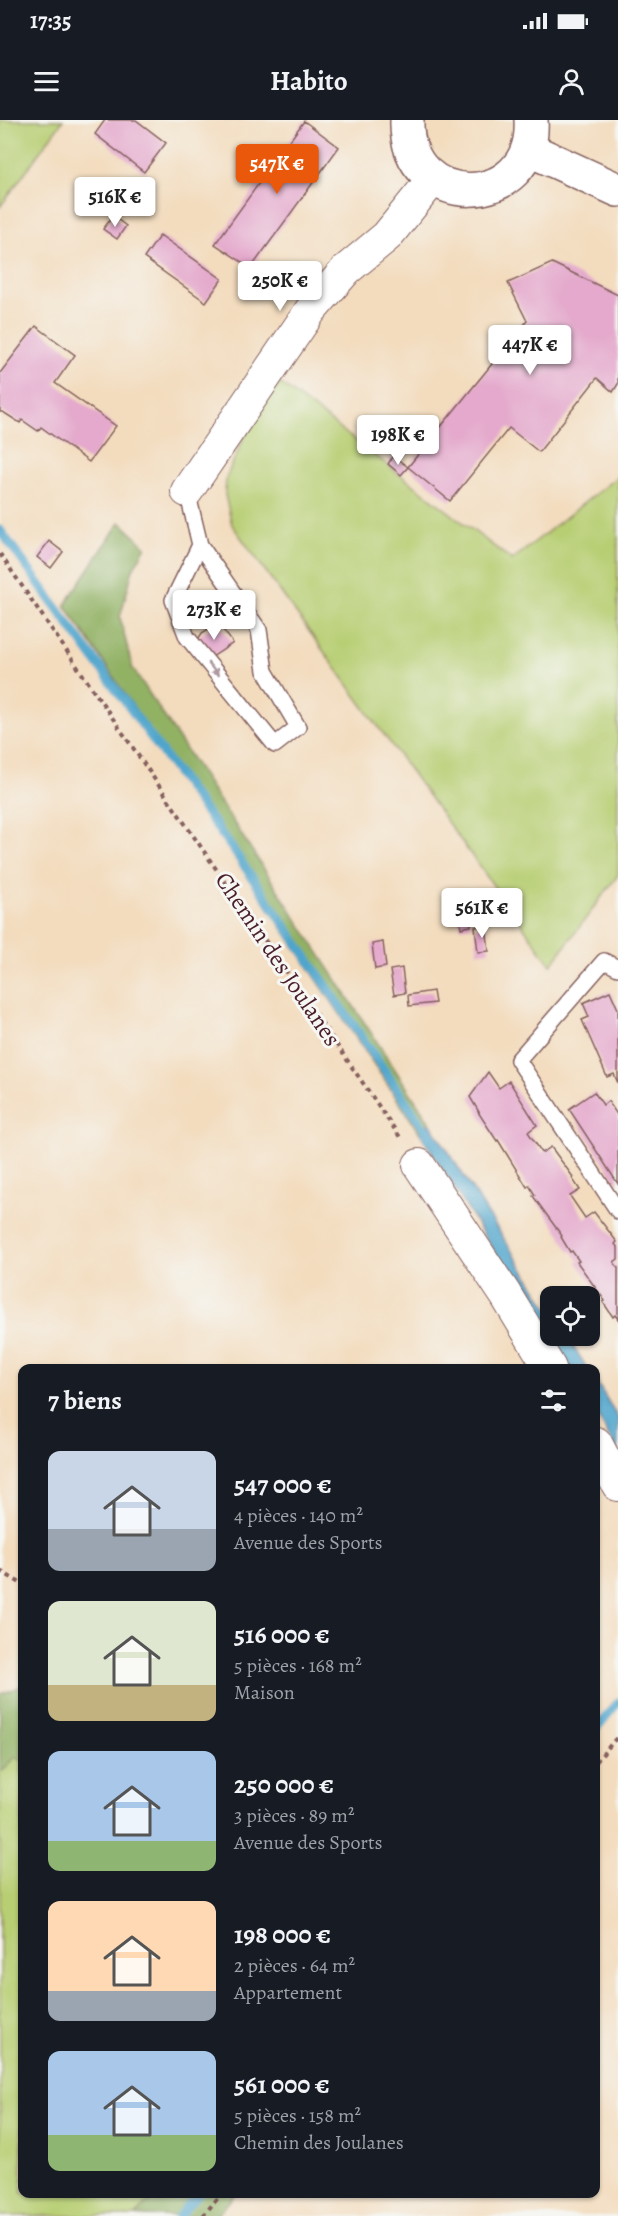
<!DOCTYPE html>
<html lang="fr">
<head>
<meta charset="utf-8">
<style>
	body { margin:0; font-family:Alegreya,serif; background:#242831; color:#f1f3f6; height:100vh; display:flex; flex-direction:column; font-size:22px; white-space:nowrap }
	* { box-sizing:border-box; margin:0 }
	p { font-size:20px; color:#9ea1a6 }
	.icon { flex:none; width:33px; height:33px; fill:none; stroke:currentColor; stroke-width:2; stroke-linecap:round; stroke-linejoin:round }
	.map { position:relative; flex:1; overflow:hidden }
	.details { position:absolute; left:18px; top:1244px; width:582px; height:834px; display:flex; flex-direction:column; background:#171b24; border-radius:12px; box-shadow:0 2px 4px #0004 }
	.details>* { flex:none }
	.controls { position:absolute; left:540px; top:1166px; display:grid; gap:12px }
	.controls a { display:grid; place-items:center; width:60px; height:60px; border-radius:12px; background:#171b24; box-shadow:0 2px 4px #0004; font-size:30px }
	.price { position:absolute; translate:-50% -51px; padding:0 14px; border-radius:6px; background:#fff; color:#222; font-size:20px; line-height:39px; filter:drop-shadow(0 2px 3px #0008) }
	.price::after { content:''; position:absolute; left:50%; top:36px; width:18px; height:14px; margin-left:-9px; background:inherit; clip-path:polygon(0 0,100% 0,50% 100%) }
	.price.selected { background:#ea580c; color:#fff }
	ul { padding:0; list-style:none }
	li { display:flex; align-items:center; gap:18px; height:150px; padding:0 30px }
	li span { display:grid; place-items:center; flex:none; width:168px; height:120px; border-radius:12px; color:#555 }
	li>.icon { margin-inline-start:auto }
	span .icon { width:72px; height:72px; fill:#fffc; stroke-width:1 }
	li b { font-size:26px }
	h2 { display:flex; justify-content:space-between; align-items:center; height:72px; padding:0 30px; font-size:26px }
	.status { display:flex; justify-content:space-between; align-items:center; height:42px; padding:0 30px; background:#171b24; direction:ltr }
	.status svg { height:16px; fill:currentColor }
	header { display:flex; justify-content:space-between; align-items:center; height:78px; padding:0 30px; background:#171b24; font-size:27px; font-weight:700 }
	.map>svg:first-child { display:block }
	.green { fill:#b7ce72; stroke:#80764e; stroke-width:1.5 }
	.forest { fill:#91b164; stroke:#6e6848; stroke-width:1.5 }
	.water { fill:#50a5cc; stroke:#4d627c; stroke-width:1.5 }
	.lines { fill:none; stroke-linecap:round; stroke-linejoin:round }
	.stream { stroke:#50a5cc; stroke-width:9 }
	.building { fill:#e4a9cc }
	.lane-casing { stroke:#85615e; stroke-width:18 }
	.street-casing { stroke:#85615e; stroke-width:34 }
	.primary-casing { stroke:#85615e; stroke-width:36 }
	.path { stroke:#85615e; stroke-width:4; stroke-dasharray:4.5 4.5; stroke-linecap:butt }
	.lane { stroke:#fff; stroke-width:15 }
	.street { stroke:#fff; stroke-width:32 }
	.primary { stroke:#fff; stroke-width:33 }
	.oneway { fill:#ae9aa0 }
	.labels { text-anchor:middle; stroke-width:6; stroke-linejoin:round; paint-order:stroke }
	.street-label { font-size:24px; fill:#4a1f2b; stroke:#f6f6f2 }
</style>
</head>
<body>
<div class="status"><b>17:35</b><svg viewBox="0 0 49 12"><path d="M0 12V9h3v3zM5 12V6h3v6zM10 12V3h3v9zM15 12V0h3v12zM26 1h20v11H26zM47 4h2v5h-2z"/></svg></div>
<header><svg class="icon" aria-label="menu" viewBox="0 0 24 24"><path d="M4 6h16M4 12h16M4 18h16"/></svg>Habito<svg class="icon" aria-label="person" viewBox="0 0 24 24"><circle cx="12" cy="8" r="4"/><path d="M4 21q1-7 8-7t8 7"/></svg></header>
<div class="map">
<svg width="618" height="2096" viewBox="0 0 618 2096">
	<rect width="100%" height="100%" fill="#f6f6f2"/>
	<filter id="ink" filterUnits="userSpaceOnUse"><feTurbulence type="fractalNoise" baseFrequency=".0167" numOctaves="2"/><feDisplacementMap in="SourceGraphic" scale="12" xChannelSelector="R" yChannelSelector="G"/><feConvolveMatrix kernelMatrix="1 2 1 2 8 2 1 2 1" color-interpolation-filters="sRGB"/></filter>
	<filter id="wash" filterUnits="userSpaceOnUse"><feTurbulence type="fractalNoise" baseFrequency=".008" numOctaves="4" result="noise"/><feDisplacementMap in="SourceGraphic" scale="24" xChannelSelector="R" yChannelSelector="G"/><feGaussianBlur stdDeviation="1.35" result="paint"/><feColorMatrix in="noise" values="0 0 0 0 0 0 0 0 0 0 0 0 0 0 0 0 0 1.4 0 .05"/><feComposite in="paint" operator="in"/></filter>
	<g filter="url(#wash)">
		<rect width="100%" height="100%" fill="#f3dcbe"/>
		<path class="green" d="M0,0H63L0,87Z
			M280,263L512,440L618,356V755L551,845L232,405L225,375L226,358L252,300Z
			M15,1636L22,1641V2073H157L136,2096H0V1652Z"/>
		<path class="forest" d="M120,402L146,427L133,449L120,497L132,547L430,1003L420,1013L65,485Z
			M22,1566V1641L15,1637L0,1652V1574Z
			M157,2073H236L217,2096H136Z"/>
		<path class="water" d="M430,1003L550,1191V1215H566L587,1248H567L420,1013Z
			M596,1261L618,1298V1333L596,1293Z"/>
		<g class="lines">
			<path class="stream" d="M0,410L234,731L430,1017
				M596,1609L618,1582
				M179,2096L199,2073"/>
		</g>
		<g id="blocks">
			<path class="building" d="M105,0H136L166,23L144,52L95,14Z
				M304,1L339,27L251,148L215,124Z
				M113,96L126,106L117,119L103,109Z
				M160,115L222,159L206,182L144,138Z
				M552,143L618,175V264L613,272L597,258L539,332L509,308L450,381L408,347L527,201L508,163Z
				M36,206L75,235L55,263L116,306L89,342L41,307L38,311L22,300L20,303L3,292H0V253Z
				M393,336L408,347L401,355L388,344Z
				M49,421L63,432L51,448L37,437Z
				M218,503L233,523L209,539L197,521L202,513Z
				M468,781L471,806L461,808L457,782Z
				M486,806L489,831L478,832L475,807Z
				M383,822L386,847L375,849L372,824Z
				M402,848L405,873L394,875L390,850Z
				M433,871L435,883L409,886L408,875Z
				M610,871L618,889V963L614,954L607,957L582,900L589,897L583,883Z
				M488,952L499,968L509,961L537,1005L528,1012L542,1033L551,1027L573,1057L572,1058L580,1070L570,1076L585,1098L594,1092L617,1122L615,1124L618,1128V1139L614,1142L618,1148V1199L615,1195L613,1197L603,1182L605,1181L577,1142L579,1141L572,1131L570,1132L561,1117L562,1116L533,1076L535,1075L529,1065L527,1067L498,1020L497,1021L478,992H479L470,977Z
				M594,972L603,985L608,981L618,996V1064L569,989Z"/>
		</g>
	</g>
	<g filter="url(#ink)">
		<use href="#blocks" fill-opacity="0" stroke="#85615e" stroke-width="1.5"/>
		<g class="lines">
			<defs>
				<path id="lane" d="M187,371L200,425L259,510L265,551L298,607L275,625L187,517L173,480L200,425
					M618,848L604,841L518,940L618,1091"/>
				<path id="street" d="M187,371L311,190L346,150L387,116L433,59
					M419,1045L505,1174L550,1248
					M596,1323L618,1365"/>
				<path id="primary" d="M407,0C404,94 537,91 531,0
					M528,29L618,70"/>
			</defs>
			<use href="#lane" class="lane-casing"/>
			<use href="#street" class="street-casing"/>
			<use href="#primary" class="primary-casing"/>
			<path class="path" d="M0,434L402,1020
				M0,1451L22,1464
				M596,1642L618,1616
				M203,2096L222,2073"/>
			<use href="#lane" class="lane"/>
			<use href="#street" class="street"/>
			<use href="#primary" class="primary"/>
		</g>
		<defs><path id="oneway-solid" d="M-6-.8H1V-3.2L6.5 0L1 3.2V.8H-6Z" transform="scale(1.5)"/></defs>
		<use class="oneway" href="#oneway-solid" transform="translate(213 549) rotate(51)"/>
	</g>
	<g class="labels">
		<g class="street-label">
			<text transform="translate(278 839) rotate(56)" y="8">Chemin des Joulanes</text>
		</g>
	</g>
</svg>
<div class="controls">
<a><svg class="icon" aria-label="locate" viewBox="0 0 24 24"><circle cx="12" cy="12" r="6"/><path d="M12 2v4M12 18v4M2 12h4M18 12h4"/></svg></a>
</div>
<b class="price selected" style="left:277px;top:75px">547K €</b>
<b class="price" style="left:115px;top:108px">516K €</b>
<b class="price" style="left:280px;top:192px">250K €</b>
<b class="price" style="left:530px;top:256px">447K €</b>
<b class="price" style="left:398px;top:346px">198K €</b>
<b class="price" style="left:214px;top:521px">273K €</b>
<b class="price" style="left:482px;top:819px">561K €</b>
<section class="details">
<h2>7 biens<svg class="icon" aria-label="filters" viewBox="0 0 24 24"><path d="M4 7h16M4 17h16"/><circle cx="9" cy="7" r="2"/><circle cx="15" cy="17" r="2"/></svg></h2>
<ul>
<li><span style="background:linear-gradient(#c9d6e8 65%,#9aa5b1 0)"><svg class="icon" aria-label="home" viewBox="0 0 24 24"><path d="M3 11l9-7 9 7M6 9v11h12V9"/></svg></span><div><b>547 000 €</b><p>4 pièces · 140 m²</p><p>Avenue des Sports</p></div></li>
<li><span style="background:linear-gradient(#dfe7d0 70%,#c2b280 0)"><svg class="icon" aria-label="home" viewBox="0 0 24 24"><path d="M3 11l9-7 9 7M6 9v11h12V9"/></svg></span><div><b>516 000 €</b><p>5 pièces · 168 m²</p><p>Maison</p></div></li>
<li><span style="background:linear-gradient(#a9c7e8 75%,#8fb573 0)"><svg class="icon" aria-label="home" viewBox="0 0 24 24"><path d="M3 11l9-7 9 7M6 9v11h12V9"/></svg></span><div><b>250 000 €</b><p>3 pièces · 89 m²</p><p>Avenue des Sports</p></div></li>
<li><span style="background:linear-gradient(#ffd9b3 75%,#9aa5b1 0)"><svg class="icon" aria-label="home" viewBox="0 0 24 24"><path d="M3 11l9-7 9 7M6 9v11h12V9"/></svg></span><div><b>198 000 €</b><p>2 pièces · 64 m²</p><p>Appartement</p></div></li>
<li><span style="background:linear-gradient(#a9c7e8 70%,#8fb573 0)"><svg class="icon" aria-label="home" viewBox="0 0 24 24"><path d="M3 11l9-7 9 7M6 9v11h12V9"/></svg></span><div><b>561 000 €</b><p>5 pièces · 158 m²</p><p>Chemin des Joulanes</p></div></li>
</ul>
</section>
</div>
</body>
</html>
